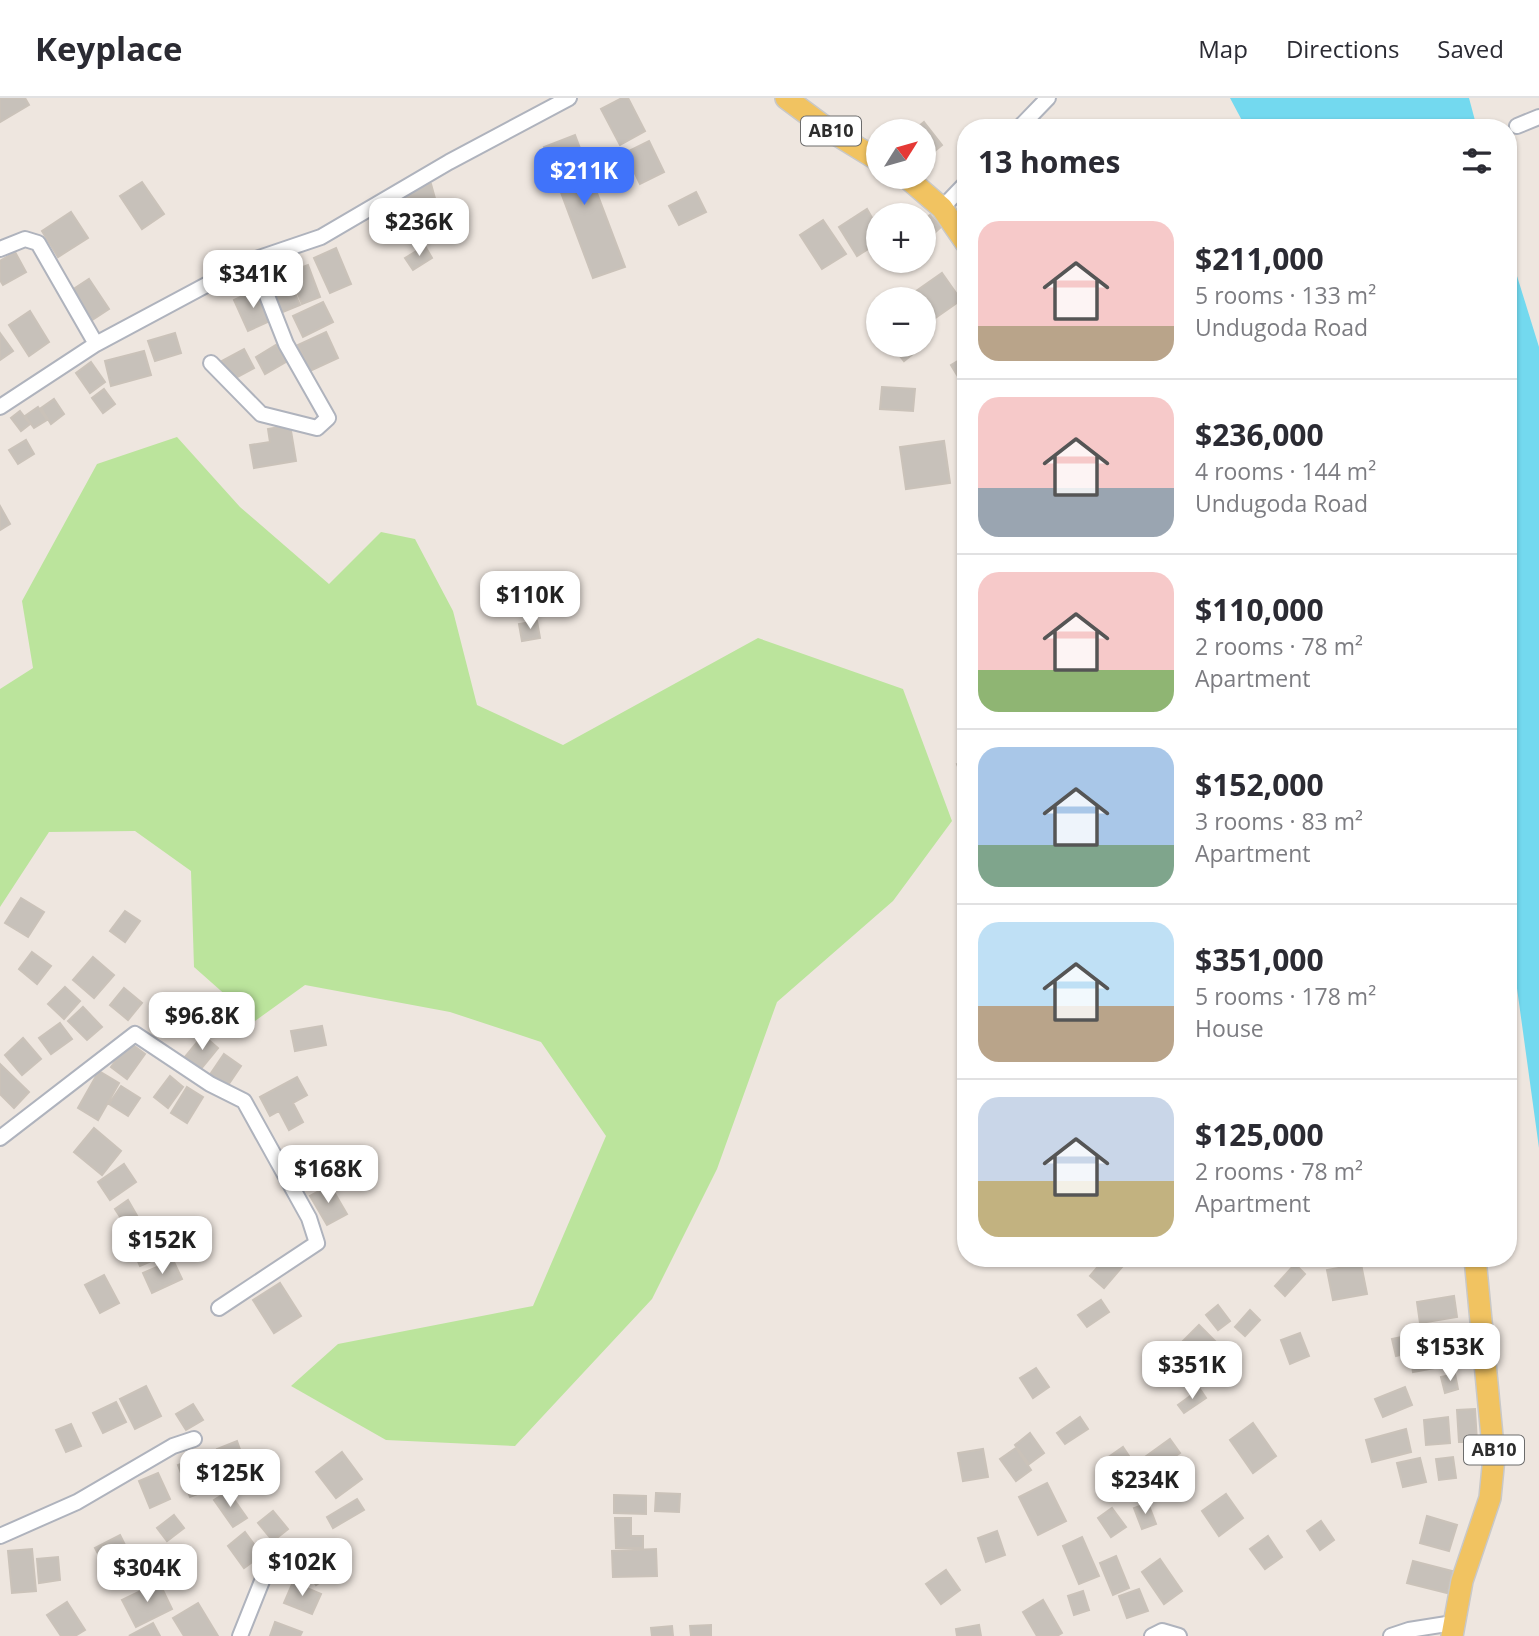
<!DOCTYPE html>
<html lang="en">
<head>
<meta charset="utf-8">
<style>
	body { margin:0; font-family:"Open Sans",sans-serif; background:#f7f7f7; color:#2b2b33; height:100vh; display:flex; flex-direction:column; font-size:26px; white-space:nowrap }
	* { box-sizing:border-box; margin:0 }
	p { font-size:23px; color:#7c7c81 }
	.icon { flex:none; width:38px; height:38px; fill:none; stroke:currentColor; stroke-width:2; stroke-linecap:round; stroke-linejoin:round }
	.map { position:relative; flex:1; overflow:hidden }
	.details { position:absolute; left:957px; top:21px; width:560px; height:1148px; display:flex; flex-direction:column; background:#fff; border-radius:28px; box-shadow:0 2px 5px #0004 }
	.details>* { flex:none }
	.needle { width:46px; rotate:53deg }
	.controls { position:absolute; left:866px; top:21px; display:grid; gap:14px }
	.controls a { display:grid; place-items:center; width:70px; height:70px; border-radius:50%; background:#fff; box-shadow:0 2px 5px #0004; font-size:35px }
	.price { position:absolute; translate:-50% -60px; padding:0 16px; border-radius:14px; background:#fff; color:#222; font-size:23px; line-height:46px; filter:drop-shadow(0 2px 4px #0008) }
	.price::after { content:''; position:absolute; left:50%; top:42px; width:21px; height:16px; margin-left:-10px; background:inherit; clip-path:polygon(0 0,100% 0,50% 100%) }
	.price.on { background:#4073fa; color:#fff }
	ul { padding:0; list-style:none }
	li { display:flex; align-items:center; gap:21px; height:175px; padding:0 21px }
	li+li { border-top:2px solid #e1e1e2 }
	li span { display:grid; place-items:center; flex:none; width:196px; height:140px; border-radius:21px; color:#555 }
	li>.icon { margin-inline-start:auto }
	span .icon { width:84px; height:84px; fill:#fffc; stroke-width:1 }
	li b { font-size:30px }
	h2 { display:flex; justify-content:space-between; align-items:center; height:84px; padding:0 21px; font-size:30px }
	header { display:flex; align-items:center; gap:42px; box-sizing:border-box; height:98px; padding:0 35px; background:#fff; border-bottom:2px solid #e1e1e2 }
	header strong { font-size:33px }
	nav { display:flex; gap:38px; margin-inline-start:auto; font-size:24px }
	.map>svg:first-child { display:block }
	.green { fill:#bbe49c }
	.water { fill:#73d9ef }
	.building { fill:#c7c1ba; stroke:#cac2b9; stroke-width:2 }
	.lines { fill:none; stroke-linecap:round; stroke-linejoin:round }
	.street-casing { stroke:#afb3bd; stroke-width:18 }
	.primary-casing { stroke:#c8c8c8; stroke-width:24 }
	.street { stroke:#fff; stroke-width:14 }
	.primary { stroke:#f1c361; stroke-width:21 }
	.labels { text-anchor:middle; stroke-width:6; stroke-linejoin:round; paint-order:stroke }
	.shield { fill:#fff; stroke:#6c6c6c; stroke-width:2 }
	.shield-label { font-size:18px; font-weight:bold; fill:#2d2d2d }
</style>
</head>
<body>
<header>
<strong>Keyplace</strong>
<nav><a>Map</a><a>Directions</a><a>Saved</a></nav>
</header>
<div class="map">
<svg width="1539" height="1538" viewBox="0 0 1539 1538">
	<rect width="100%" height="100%" fill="#eee6df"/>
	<path class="green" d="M177,339L240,409L329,486L381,434L415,441L453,513L477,607L563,647L758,540L903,591L952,723L893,803L777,904L717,1071L652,1201L515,1348L386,1342L291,1288L338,1246L533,1208L606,1038L541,944L450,914L305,887L255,923L194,869L191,773L135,733L49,734L0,809V591L33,570L22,503L97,366Z"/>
	<path class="water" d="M1230,0H1469L1477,30H1246Z
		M1508,149L1539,249V1050L1508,825Z"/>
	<path class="building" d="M0,0H25L29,7L0,24Z
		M622,0H628L645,33L620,47L601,11Z
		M924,24L942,47L925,61L924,33H913Z
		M575,37L625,169L593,180L544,49Z
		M649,43L664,74L640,86L625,55Z
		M142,84L164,116L142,131L120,98Z
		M431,86L441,122L413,130L402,94Z
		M696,94L706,114L679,127L669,108Z
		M867,111L878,130V145L857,158L839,129Z
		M71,114L88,140L58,159L42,133Z
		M930,117L941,129L929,140L924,134V122Z
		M823,122L846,156L822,171L800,137Z
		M425,148L432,160L413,172L405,160Z
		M336,150L351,186L330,195L314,160Z
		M15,154L26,174L3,187L0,182V163Z
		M308,167L320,199L302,206L289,174Z
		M286,175L300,207L278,216L265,183Z
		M942,175L961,202L928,225L924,219V201H911L909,198Z
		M89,181L109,211L92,222L72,192Z
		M258,191L272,222L248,233L234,202Z
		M323,204L333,224L303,239L293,218Z
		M30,213L49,244L29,258L9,227Z
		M326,234L338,260L310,273L298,247Z
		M0,235L13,253L0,262Z
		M175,235L181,255L155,263L148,243Z
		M276,247L286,264L265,276L256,259Z
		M891,247H924L904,263Z
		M244,251L254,270L232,282L222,263Z
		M144,253L151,277L111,288L105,263Z
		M966,258V292L951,267Z
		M91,264L105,284L90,295L76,275Z
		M882,289L915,291L913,313L880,311Z
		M104,291L115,306L103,315L92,300Z
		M54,301L64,316L51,326L41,310Z
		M38,309L47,322L34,330L25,318Z
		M20,313L30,326L21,333L11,320Z
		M290,327L296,363L254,370L250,347L270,344L268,331Z
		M26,342L34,356L18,366L9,352Z
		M944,343L950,385L906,391L900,349Z
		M0,408L10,426L0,432Z
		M537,523L540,540L522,543L519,526Z
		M966,663V690L957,666Z
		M21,800L44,814L28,839L5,825Z
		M125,813L140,823L125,844L110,833Z
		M32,854L51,868L37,886L19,871Z
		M93,859L114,877L94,900L73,882Z
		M65,889L80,903L64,921L48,906Z
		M124,890L142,905L128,922L110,907Z
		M83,909L102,929L87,942L68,923Z
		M60,925L72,941L51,956L39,940Z
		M322,928L326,947L295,953L291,933Z
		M203,937L218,950L200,972L185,959Z
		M23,940L41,961L22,977L5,957Z
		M129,944L145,956L127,981L111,969Z
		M224,956L241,968L226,990L209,978Z
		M0,966L29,994L14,1010L0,996Z
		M99,973L119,985L98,1022L78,1010Z
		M170,978L183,989L168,1010L154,999Z
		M297,979L307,997L293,1005L303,1024L289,1032L279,1013L270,1018L260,999Z
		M121,988L140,1000L128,1018L109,1006Z
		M187,989L203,999L187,1025L171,1015Z
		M94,1030L121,1053L102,1077L74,1054Z
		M124,1066L136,1084L110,1102L98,1084Z
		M330,1087L347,1116L327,1127L310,1098Z
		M128,1102L139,1121L126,1128L115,1111Z
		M160,1138L168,1156L140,1168L132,1150Z
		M1105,1160L1128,1162L1104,1190L1090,1178Z
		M1419,1160H1443L1444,1168H1420Z
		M173,1162L182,1181L152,1195L143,1175Z
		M1295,1166L1305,1176L1285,1198L1275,1188Z
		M1361,1166L1367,1196L1333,1202L1327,1172Z
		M104,1177L119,1205L100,1215L85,1187Z
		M280,1185L301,1218L274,1235L253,1202Z
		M1454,1198L1457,1219L1420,1225L1417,1204Z
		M1101,1202L1109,1214L1087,1229L1078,1217Z
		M1218,1207L1230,1223L1218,1232L1206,1217Z
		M1250,1212L1260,1222L1245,1238L1235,1229Z
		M1199,1227L1218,1246L1198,1266L1179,1247Z
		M1300,1235L1309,1258L1290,1266L1281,1242Z
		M1416,1236L1420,1252L1396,1258L1392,1241Z
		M1456,1250H1472L1473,1263H1456Z
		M1448,1254L1451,1267L1413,1274L1411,1261Z
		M1036,1270L1049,1289L1033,1300L1020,1280Z
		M1455,1276L1458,1291L1445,1295L1441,1279Z
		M146,1288L161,1318L135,1331L120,1301Z
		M1405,1289L1412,1307L1383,1319L1375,1301Z
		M1200,1291L1206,1300L1184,1315L1178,1307Z
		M116,1304L126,1324L103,1335L93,1315Z
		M193,1306L203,1322L186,1332L176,1316Z
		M1475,1311L1477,1344H1459L1457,1312Z
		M1080,1319L1088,1331L1065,1346L1057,1335Z
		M1448,1319L1450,1345L1426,1347L1424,1322Z
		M1253,1325L1276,1358L1253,1375L1230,1342Z
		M71,1326L81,1348L66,1354L56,1332Z
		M1406,1331L1411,1354L1372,1364L1366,1342Z
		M1030,1335L1044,1355L1029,1366L1015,1347Z
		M1170,1341L1180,1355L1155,1372L1145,1359Z
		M237,1343L249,1377L230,1384L217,1351Z
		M1123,1349L1133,1364L1111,1380L1100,1365Z
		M1016,1350L1031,1372L1016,1383L1000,1361Z
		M983,1351L988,1379L963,1383L958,1355Z
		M342,1354L362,1381L336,1400L316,1374Z
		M214,1356L225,1386L207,1393L196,1363Z
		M1453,1359L1456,1380L1439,1382L1436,1361Z
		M1420,1360L1426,1384L1403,1389L1397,1365Z
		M193,1361L205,1393L190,1399L178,1367Z
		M158,1375L170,1401L150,1410L139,1383Z
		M1047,1385L1066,1423L1038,1437L1019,1399Z
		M228,1393L247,1420L233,1429L214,1402Z
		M656,1395L680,1396L679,1414L655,1413Z
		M1226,1396L1243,1420L1219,1438L1202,1413Z
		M614,1397L646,1398V1416L614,1415Z
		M357,1401L364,1412L333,1430L327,1419Z
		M1148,1405L1156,1426L1142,1431L1134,1410Z
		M1112,1410L1126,1429L1111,1439L1098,1420Z
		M273,1413L288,1431L273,1443L258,1425Z
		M174,1417L184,1430L167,1443L157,1430Z
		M1427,1418L1457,1427L1449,1453L1420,1445Z
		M615,1420H631V1438H643V1450H616Z
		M1321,1423L1334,1442L1320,1452L1307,1433Z
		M997,1433L1005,1457L986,1464L978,1440Z
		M245,1434L262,1457L244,1470L228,1448Z
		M120,1437L133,1463L108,1475L95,1450Z
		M1268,1438L1282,1459L1265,1471L1250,1451Z
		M1082,1439L1099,1478L1079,1486L1063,1448Z
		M32,1451L36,1493L12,1495L8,1453Z
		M656,1451L657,1478L613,1479L612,1453Z
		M1116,1458L1129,1490L1113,1497L1100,1465Z
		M58,1459L60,1482L39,1485L37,1461Z
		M324,1460L334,1475L316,1487L306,1472Z
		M1160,1461L1182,1493L1164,1506L1142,1474Z
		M1413,1463L1452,1473L1447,1495L1407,1485Z
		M946,1472L960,1492L941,1506L926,1486Z
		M159,1484L172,1511L136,1529L122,1502Z
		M293,1484L321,1496L312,1516L284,1505Z
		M1139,1491L1148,1513L1127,1520L1119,1498Z
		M1083,1493L1089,1512L1074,1517L1068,1498Z
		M1043,1502L1062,1535L1057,1538H1037L1023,1514Z
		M67,1504L85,1532L75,1538H61L47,1517Z
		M198,1505L218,1538H184L173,1520Z
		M275,1524L302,1534L300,1538H270Z
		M153,1525L160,1538H129Z
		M711,1527V1538H691L690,1528Z
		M979,1527L981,1538H957L956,1531Z
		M672,1528L673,1538H652L651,1530Z"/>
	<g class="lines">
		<defs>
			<path id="street" d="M1517,28L1539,19
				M1019,30L1048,0
				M942,110L966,85
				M0,151L25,141L38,145L96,246
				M211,265L261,316L317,330L328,320L286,246L253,162
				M0,309L96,246L253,162L321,139L449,64L569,0
				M0,1040L135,936L210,986L244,1003L309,1120L317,1145L219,1210
				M0,1438L77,1404L173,1348L194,1341
				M240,1538L266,1473
				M1152,1538L1162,1533L1179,1538
				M1391,1538L1409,1532L1453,1525"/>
			<path id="primary" d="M786,0L829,32L878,62
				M906,79L942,110L966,145
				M1452,1538L1462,1483L1490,1400L1494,1359L1475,1160"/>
		</defs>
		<use href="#street" class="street-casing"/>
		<use href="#primary" class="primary-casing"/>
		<use href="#street" class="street"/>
		<use href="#primary" class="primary"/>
	</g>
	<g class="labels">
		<g class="shield">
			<rect x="801" y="18.5" width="60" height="29" rx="5"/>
			<rect x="1464" y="1337.5" width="60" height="29" rx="5"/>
		</g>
		<g class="shield-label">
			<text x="831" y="39">AB10</text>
			<text x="1494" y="1358">AB10</text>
		</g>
	</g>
</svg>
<div class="controls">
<a><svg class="needle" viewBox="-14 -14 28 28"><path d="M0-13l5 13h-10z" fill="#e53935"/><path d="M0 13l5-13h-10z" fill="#7c7c81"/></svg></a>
<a>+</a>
<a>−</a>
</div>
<b class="price on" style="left:584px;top:109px">$211K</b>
<b class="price" style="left:419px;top:160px">$236K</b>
<b class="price" style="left:253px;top:212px">$341K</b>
<b class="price" style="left:530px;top:533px">$110K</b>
<b class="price" style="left:202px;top:954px">$96.8K</b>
<b class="price" style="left:328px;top:1107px">$168K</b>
<b class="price" style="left:162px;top:1178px">$152K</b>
<b class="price" style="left:1450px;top:1285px">$153K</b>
<b class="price" style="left:1192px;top:1303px">$351K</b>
<b class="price" style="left:230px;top:1411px">$125K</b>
<b class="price" style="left:1145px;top:1418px">$234K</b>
<b class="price" style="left:302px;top:1500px">$102K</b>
<b class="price" style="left:147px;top:1506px">$304K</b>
<section class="details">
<h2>13 homes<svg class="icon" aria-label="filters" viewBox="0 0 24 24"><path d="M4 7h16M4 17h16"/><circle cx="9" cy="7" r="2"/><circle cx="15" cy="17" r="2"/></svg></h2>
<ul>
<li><span style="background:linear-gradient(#f6c9c9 75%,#b9a48a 0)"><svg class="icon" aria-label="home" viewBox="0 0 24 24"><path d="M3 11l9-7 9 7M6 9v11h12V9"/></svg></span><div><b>$211,000</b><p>5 rooms · 133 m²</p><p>Undugoda Road</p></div></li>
<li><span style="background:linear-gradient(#f6c9c9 65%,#9aa5b1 0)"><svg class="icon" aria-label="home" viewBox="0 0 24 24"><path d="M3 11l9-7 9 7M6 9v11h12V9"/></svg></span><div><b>$236,000</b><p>4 rooms · 144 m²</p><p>Undugoda Road</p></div></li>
<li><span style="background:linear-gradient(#f6c9c9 70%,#8fb573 0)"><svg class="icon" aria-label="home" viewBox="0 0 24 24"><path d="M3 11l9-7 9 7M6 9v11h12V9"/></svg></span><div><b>$110,000</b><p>2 rooms · 78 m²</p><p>Apartment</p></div></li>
<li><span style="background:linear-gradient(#a9c7e8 70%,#7fa58c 0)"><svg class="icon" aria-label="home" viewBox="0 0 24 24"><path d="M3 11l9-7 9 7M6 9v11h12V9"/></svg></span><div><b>$152,000</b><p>3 rooms · 83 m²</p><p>Apartment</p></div></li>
<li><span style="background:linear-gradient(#bfe0f5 60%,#b9a48a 0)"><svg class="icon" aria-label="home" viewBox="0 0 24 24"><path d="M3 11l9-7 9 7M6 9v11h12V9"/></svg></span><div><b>$351,000</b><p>5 rooms · 178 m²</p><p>House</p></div></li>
<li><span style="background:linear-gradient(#c9d6e8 60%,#c2b280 0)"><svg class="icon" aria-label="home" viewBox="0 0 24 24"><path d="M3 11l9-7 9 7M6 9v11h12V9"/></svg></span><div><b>$125,000</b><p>2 rooms · 78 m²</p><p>Apartment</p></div></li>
</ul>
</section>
</div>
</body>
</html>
